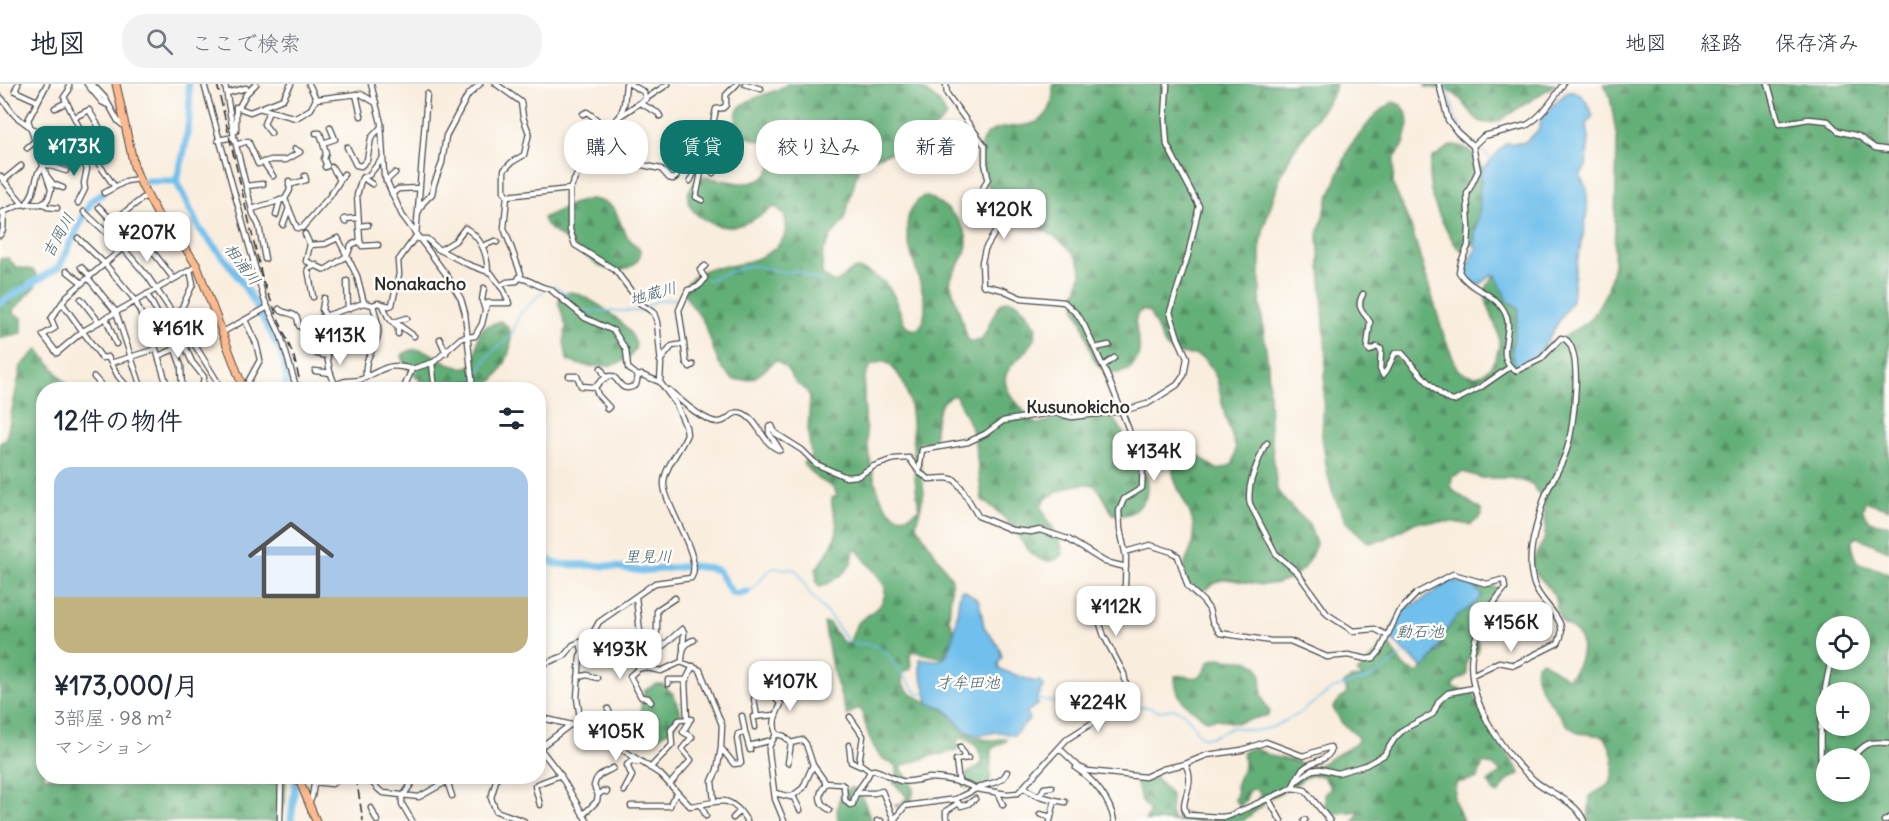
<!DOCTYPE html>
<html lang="ja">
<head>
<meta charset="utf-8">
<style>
	body { margin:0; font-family:Delius,"Klee One",sans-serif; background:#f2f2f3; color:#1f2937; height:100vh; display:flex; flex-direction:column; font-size:22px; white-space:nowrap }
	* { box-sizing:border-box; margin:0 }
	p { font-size:20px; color:#747a83 }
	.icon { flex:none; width:33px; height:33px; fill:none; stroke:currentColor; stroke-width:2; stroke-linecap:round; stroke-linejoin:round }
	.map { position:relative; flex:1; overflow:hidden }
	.sheet { position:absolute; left:36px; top:298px; width:510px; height:402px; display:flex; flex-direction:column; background:#fff; border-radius:24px; box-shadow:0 3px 9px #0003 }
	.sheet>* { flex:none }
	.guide { position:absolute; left:564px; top:36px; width:570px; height:54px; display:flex; gap:12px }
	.controls { position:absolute; left:1816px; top:532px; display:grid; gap:12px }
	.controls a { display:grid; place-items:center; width:54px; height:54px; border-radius:50%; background:#fff; box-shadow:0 3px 9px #0003; font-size:30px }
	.price { position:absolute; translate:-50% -51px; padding:0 14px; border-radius:12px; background:#fff; color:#222; font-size:20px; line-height:39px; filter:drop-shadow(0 2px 3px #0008) }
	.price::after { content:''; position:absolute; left:50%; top:36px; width:18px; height:14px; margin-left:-9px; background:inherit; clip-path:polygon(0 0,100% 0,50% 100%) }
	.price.current { background:#0f766e; color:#fff }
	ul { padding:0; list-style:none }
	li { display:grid; align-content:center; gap:12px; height:318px; padding:0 18px }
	li span { display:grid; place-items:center; height:186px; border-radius:18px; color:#555 }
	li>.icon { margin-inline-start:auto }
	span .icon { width:108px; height:108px; fill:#fffc; stroke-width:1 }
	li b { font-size:26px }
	h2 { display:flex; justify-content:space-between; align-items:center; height:72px; padding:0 18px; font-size:26px }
	.tag { padding:0 21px; border-radius:24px; background:#fff; box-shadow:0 3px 9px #0003; font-size:21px; line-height:54px }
	.tag.current { background:#0f766e; color:#fff }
	header { display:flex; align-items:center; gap:36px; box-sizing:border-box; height:84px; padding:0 30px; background:#fff; border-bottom:2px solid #e0e1e3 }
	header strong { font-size:28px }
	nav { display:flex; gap:33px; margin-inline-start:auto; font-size:21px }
	.search { width:420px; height:54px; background:#f2f2f3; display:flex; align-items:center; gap:15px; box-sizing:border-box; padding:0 21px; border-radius:24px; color:#747a83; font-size:22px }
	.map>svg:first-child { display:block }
	.forest { fill:url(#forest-firs); stroke:#476d52; stroke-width:1.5; fill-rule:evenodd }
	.water { fill:#71bfec; stroke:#4e758c; stroke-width:1.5 }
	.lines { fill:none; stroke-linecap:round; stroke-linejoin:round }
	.stream { stroke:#71bfec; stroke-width:1.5 }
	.river { stroke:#71bfec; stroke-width:7 }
	.minor-casing { stroke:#4a4846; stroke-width:7 }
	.highway-casing { stroke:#4a4846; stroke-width:9 }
	.minor { stroke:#fff; stroke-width:4.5 }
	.highway { stroke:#fcba8e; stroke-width:7 }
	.rail { stroke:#2b2b2b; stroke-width:1.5; stroke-dasharray:9 4.5; stroke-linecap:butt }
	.labels { text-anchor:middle; stroke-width:5; stroke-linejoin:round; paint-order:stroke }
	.water-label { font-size:16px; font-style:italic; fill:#445f6f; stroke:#fdfcf7 }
	.quarter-label { font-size:18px; font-weight:bold; fill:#2b2b2b; stroke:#fdfcf7 }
</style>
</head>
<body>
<header>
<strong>地図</strong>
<div class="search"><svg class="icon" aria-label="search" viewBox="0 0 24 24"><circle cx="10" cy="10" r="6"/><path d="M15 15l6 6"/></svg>ここで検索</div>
<nav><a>地図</a><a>経路</a><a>保存済み</a></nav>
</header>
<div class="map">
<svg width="1889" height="737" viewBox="0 0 1889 737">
	<defs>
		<pattern id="forest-firs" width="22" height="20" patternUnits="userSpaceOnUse" patternTransform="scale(1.5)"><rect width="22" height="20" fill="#63af78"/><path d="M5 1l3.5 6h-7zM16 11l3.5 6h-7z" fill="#528f63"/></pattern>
	</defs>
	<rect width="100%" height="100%" fill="#fdfcf7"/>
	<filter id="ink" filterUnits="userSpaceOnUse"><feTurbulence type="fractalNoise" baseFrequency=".0167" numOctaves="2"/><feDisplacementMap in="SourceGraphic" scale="12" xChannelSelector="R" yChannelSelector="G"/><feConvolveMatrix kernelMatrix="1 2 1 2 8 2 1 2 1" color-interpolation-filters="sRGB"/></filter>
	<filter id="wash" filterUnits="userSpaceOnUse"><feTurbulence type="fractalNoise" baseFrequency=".008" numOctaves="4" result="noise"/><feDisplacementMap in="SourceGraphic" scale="24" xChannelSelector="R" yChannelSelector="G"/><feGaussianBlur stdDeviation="1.35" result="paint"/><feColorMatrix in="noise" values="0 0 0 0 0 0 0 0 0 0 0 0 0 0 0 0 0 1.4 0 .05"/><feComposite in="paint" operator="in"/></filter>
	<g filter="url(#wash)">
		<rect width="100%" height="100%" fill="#f9edde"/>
		<path class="forest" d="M787,0H916L939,18L947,32C933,48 914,60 893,68C881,72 869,74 859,82L844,137L831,152L823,168L822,189C839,211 841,188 856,185C864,184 874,191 881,196C898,207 901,239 907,243C925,254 926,225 924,215C920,185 888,135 924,112C944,117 975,145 965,168C961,179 953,186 950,198L968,256L973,258L981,256C989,246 991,231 1000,221C1015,205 1030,234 1036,244C1036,278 981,280 1018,320C1025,328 1028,336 1038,340C1046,338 1053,334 1060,332C1083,325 1117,324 1124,353C1127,364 1119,372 1125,385L1144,388C1157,408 1137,437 1113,430C1108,423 1101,406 1095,402C1083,395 1045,409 1041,422C1048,438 1061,452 1063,470C1040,494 1019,452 1007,437C999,428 992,422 982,416L974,350L957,314L954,311C934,317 936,343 934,359L918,358L924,409L916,441L952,495L949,535L955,550L943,574L912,567L910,572L911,585L904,588C893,611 934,618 947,628C955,635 960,646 970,651C982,657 994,657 1006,654V657L991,665L990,699L974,704H965L961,696L962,693L978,683L983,677L977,663L963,653L957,657L958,665C952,670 943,669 935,671C924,674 913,678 902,682L901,684L914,705L911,718L896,723L895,721L900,720L907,714L904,709L893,699L897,692V683C892,678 886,678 881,673C870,660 866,644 862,628L858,624L847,632L832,584L824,539H829L841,557L849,560L857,539L880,522L885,511V503L878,492L856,465L854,466C853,470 853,476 851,480C848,487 828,501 820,503L817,499L816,485C823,476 839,453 837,442C836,431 830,426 832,414L837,412L834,404L817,394L803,379L811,372L808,347L810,313L806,306L796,299L787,285L776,276C761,289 756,298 734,296C712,279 715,262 704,239C699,229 690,221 685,211L688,198C692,194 697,190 703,187C714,182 728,183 740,180C759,175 787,164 786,141C786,132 783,126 774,123C761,131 747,141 731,143C715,144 688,131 688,113C687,105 696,98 701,93C722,93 752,109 768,89C775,78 772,68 765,58L743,52L737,47C737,41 735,33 737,28C743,13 775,10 787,0ZM884,277C917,296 912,350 914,383C915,397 917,411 919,425C870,468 861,320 865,294C866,290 869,285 871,281Z
			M1053,0H1336L1331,13L1292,69L1280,94L1264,142L1260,167V217L1268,281L1270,342L1277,406L1286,418L1309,440L1316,460L1311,472L1302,486L1291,494L1278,499L1262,501L1227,495L1219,497L1201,508H1195C1170,481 1195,475 1194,448C1193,417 1164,401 1175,368L1183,364C1197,368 1206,380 1219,386L1233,380L1236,364L1225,332L1217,295L1210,282L1204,275L1196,271L1176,270L1166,263L1149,228L1142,226C1124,237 1150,258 1134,280C1131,284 1125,288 1119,289C1092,293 1089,259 1084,243C1081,234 1075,227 1075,218C1075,203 1085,193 1079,178C1074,167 1060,156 1050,150C1046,148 1041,146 1038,143C1030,136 1026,125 1018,118C1012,114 1007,114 1001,111C990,107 978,93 979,80C979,73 980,64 982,58C995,26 1056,65 1053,0Z
			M1425,0H1556L1499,37C1473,47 1472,22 1454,10C1447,4 1435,4 1426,3Z
			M1604,0H1889V425L1868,418L1865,419L1862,426L1869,437L1889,441V467L1857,453L1852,457C1854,492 1867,476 1889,490V737H1588L1590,712L1610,700C1615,682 1615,669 1604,652L1578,649L1566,640L1542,607L1536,593L1537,580L1542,577L1567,594C1578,587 1586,565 1579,552C1576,546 1566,542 1562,537C1556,530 1557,518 1553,510C1547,499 1536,492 1530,481L1544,456L1546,443L1543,419L1538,408L1532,400L1512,394H1482L1463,388L1452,393L1451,402L1454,407L1481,426L1482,432L1470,441L1454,438H1416L1383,456L1369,459L1346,438L1333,410L1327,388L1322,352L1326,270L1318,151L1327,118L1350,62L1376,30L1393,18L1401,21L1406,27L1409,40L1404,60L1394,75L1393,101L1411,143L1444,252L1458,286C1471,293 1480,296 1490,283C1507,260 1497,246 1488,222C1487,218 1485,214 1485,209C1488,196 1494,192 1504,184L1537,265L1553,261L1592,234L1608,205L1614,181L1617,55L1610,13ZM1827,543H1860V576H1827ZM1827,609H1860V642H1827ZM1827,675H1860V708H1827Z
			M1452,61C1479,62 1485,90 1493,111L1479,157L1461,166L1456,162C1440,135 1423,107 1432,74Z
			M591,115C623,120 613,131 627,152C631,158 637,162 641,167C640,176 635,181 627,184C602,193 588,172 570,159C560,151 547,147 543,134L572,120Z
			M8,174L16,183L33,186L38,193L35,203L12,228L22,234V249L0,255V175Z
			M572,208C592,214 631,240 636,261C631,287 585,286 567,276L564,258L566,242L559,221V213L565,209Z
			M500,237C526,249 500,299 480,306C473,308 438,307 429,305L409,286L404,280L402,271C428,250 449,296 474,280L479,251L484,243Z
			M38,265L68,302L65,306H44V693H239L242,700L248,703L259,698L264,693H286L285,718L278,737H0V359L6,356L21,282Z
			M1472,501L1494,502L1498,505V507L1489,526L1476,532L1468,549L1478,557C1479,572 1479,569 1468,575L1466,580L1467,591L1455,598L1452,602L1454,604L1473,608L1485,637L1520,688L1519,691L1509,695L1498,710L1494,708L1488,698L1501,688C1496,683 1490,680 1483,679L1478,694L1456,699L1454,715L1463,737H1380L1377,734L1374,737H1354L1359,727L1330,730L1325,729V709L1331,704L1323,692C1309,688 1302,696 1292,703C1284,708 1274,711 1265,716L1263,721L1243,737H1145L1148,733L1149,727L1141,716L1135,694L1145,696L1156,694L1158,696L1171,711V731L1173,736H1178L1181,728L1201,736L1216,735L1252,726L1261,709L1255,705L1249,706L1246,716L1240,722L1235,716L1237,710L1236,702L1244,681L1243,667L1255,664L1271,672L1298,678L1307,685L1321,680L1354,661L1358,657L1357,652L1342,639L1333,624L1340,615L1345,612L1347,607L1343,601L1350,595L1363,593L1357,589L1387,558L1404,583L1418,589L1439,566L1448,543L1456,532L1481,513L1482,511Z
			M1220,574C1230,577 1240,574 1249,577C1266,584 1260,598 1262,611C1263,618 1266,622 1270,628L1268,631L1236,639L1218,635L1206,636C1188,622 1175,617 1175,592C1183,589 1192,597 1200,592C1211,585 1201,576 1220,574Z
			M656,600H662L673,610L681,630L675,642L657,654C639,648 639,620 645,606Z
			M852,703C863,709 867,725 871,737H838C836,722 837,710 852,703Z"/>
		<path class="water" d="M1568,7C1581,5 1588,20 1593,31L1587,41L1589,54L1586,82L1580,92L1587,105V126L1584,147L1575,187L1572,216L1540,268L1531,277L1516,282L1511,270L1519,226L1515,221L1507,217L1496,191C1489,190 1484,197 1479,201L1467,195L1466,187L1476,164C1472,152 1478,142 1479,130C1481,117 1478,107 1482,94L1479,90L1506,59H1522L1528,56L1539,45L1542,32Z
			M1449,497L1471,500L1482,511C1476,522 1462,526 1454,536C1441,551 1439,570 1423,584L1388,552L1397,535L1408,523L1421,517Z
			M961,506L966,507L979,517L984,543L999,563L1002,573L998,580L999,585L1035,598L1040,597L1044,601V604L1040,605V610L1036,615L1038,620L1027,628L1029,635L1014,651C1008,651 1004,648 999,648C992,647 983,653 976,651C953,646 955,621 929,620L920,586V575C927,574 932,577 939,576C957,573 956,519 961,506Z"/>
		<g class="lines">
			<path class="stream" d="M1446,0L1456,36L1468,55
				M1476,62L1493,76
				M707,196L748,182H756L783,188L799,187L810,194L824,197
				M549,203L553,202L565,209L574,222
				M580,227H642C657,212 663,218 681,214
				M474,296L489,271L512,251L519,231L545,205
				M747,508L754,504L767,488L773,484L793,485L798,488L810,510L833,536L847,556L854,560H869L880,564L887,570L918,610L928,609
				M1036,615L1070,621L1078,620L1096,612L1104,611L1123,621
				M1127,623H1147L1160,627L1174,625L1180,627L1186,631L1201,653H1211L1233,643L1255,647L1270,644L1297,631L1332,605L1373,593L1385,585L1407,567"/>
			<path class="river" d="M188,0C193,29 185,69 176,97L199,144L232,184L253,216L280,266L287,292L285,306
				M147,97H176
				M0,219L59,183L91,117L102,110
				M538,471L556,480L609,482L641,487L691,482L711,484L718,487L732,509L738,510L747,508
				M291,737L296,693"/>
		</g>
	</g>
	<g filter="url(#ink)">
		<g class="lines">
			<defs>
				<path id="minor" d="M18,0L15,7L37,17
					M69,0V6L64,13L86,57L102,48L89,26L75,33
					M87,0L102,18L108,21
					M92,0L105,14L118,37L125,43
					M204,0L264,215L281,252L297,306
					M225,0L234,53L253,130L259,142L265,175
					M371,0L381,39L384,91L402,131L448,193L461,215L465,229L473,306
					M496,0L521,18L523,33L529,49L524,71L512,78L504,86V107L507,112L504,144L521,190L517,197L507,198L500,202
					M630,0L644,8L645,16
					M745,0L761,5
					M1439,0L1448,36L1457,48L1473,62L1478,87L1467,110L1469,144L1468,162L1461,178L1459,188C1470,207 1497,208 1506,231C1514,248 1493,274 1516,287L1541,275L1561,254C1586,256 1573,347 1567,365C1562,383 1550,398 1544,415C1536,444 1525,471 1534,500C1540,521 1572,536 1558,559L1514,581L1499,578L1472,591
					M1768,0L1779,40L1809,35L1828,37L1838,47L1858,52L1875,64L1889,66
					M227,9L246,4
					M356,10L361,32
					M0,13C7,19 11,29 18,34C42,51 66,73 96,76L115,103L126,97L139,95
					M316,15C332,13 346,11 361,10L376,19
					M640,19L658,29L660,32
					M239,23L246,10L256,0
					M55,24L67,18
					M259,24L296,34L311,25L316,15L309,0
					M269,27L264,40L271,49
					M583,30L587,28C591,31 596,34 599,38C605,47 599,59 606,68L629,70L638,80L661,85L669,94L673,95L676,93L679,81L687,71L694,89L690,97
					M620,32L624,21L626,0
					M236,47V23L250,28L283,15L291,0
					M316,49H320L323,59L335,55L330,43
					M698,55L701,64L707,68L719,44L713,38
					M218,56L234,53
					M323,59L326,69L324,75L327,82L325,83
					M236,61L248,57L258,80L271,76H286L300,68L295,65
					M58,62L64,58L65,52
					M1473,62L1484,52L1527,41C1542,32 1554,15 1563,0
					M347,63L356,81L361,82L367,76L371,54L381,43
					M27,64L35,57
					M52,72L68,79
					M263,78L273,92
					M45,80L66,87
					M332,83L340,96
					M702,84L696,113L702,116
					M713,89L709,85L702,84L687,71L694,59L713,40L716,25L723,24L726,21V11L737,0
					M0,92L23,120
					M47,92L53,100L63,104
					M363,94L372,100
					M4,96L21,82
					M386,97L395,89
					M289,101L306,96L305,92
					M246,102L263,100
					M104,109L115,103
					M392,110L398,105L419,104
					M507,112L570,105
					M285,115L290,106L289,97
					M43,119L47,123L57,124
					M78,119L85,105L84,99L87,85L84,80L85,75
					M26,121L33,108L38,89L61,64
					M99,123L131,157
					M252,125L285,115L297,144H302L330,112L344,90
					M84,128L123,164L148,193L198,266L217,297L219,306
					M0,129C7,127 17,121 24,120C39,119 47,126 51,105L28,36L47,0
					M418,129L423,119L432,110L434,100L442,79L446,52L468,11L480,0
					M276,131L280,116
					M159,133L67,212L51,235L55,244L43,251L57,269L83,247L197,182
					M113,137L147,111
					M345,138L344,135L358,134
					M283,141L289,124
					M359,142L368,141
					M139,150L174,195
					M305,150L310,161L306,177L325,186L347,172L351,161L360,157L357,111L360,100L362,94L369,91L382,75
					M0,151L3,146L4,128
					M78,154L105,180L135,216L156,265
					M360,157L362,162L378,161
					M310,161L325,160L338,154L357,192L364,219L373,221L378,219L389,222L392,221L399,190L398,177L416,152L427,10
					M483,162L495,157L497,158
					M440,166L455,157L465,144C481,153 487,168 488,187
					M81,183L90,192
					M67,187L82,199
					M88,194L116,228L142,306
					M520,194C532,196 539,204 550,205L585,234L614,247L626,266L628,284L638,292
					M347,197L348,225
					M484,204L482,216L485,226
					M147,210L160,234V239
					M1363,210C1355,224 1364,228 1370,238L1367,264L1370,267L1376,263L1381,265L1380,285L1383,291L1387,286L1395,269H1402C1412,280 1441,317 1454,317L1481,303L1510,283
					M313,213L308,185L316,181
					M324,214L322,226L326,232
					M81,215L99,238
					M62,219L102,274L108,273L118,292L130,306
					M383,221L388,233L398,244V250
					M279,225C283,230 294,228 297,234C298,236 298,239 299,242L302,244L310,242L322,233L364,219
					M334,229L338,247L335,248
					M106,234L116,260
					M177,234L193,200L190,186
					M394,238L407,234
					M317,239V250
					M397,242L399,241L414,252
					M223,248L268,223
					M440,255L446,269
					M193,257L185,262L192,278L204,293L202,306
					M684,260L679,226L688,206C697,204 701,202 705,194L700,186L705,182
					M1095,264L1109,261
					M175,265L181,282L182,306
					M326,266L330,288L336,303
					M317,270L328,272
					M158,272L175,265L165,247L163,235L166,230H174
					M660,277L672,262L684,260L686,278L690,283L693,281
					M111,279L156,265L168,305
					M432,279L435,306
					M1103,282L1114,274
					M601,284L605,292
					M315,287L331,289
					M569,292H577L581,302L595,303C623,273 612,315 636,301L638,292L642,291L660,298
					M94,293L103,303L113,304L115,306
					M366,293C388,283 388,279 412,285
					M595,303L598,311L609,323L607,325
					M244,305L260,276L256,259L245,236
					M335,306C340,291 356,301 366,293C364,270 374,269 378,251C380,242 375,230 373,221
					M403,306L412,285L434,278L461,254L475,252L482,240L487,219H509L504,207L491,189L467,180L438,165L427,155H418
					M456,306L455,301L472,300
					M669,306C679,315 705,339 719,338C729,338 732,324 744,330C759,337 763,361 780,366L769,349V343L772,342L775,349L802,366L816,380L846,393L858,392L874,382L894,375L909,374L920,389L929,395L947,394L955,396L962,405L978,432L1012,446L1031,448L1040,446L1068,455L1105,478L1126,483
					M1267,359L1264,363C1257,381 1246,401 1250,420L1276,470L1297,488L1327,530L1353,547L1375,545L1386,551
					M919,387L922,366L968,358L985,350L1003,337L1043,330L1056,329L1072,333L1122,327L1147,320L1177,301L1184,291L1187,274L1178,254L1170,228L1188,171L1199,122L1167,61L1165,35L1167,0
					M1125,468L1150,461L1172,468L1178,472L1188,503L1203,517L1209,525L1212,537L1220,549L1271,557H1290L1327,573L1348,571L1367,575L1374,574L1380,567L1398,529L1417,509L1453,490L1487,500L1501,496L1504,497L1505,504C1465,552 1460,593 1493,647C1504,665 1518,683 1535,697C1551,710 1576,717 1584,737
					M636,513L643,574L647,584L661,587L681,578L700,586L722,641L721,664L717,686L712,697L714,718
					M624,554L641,557
					M641,554L654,552L657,548V526L675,514
					M538,560L543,567L542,580
					M663,562L682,545L684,548L683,564
					M682,578C682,568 683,559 694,556
					M538,582L564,572L573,561L580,558L582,566
					M646,583L638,585L630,592L641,613L648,614L651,618
					M578,593L587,591L597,594
					M668,600V596H686
					M772,611L781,620C776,631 772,637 776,650L784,652L791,659
					M754,615L757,633
					M742,632L745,648
					M538,633L576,642L581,641L605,650L623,666L660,690L690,722C720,719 728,707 747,737
					M850,633L863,652L859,679L870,687
					M687,634L685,598L693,582
					M581,641L577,614L580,572L599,538L655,499L691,494C704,474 666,426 664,401C663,384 681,366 687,350L686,343L676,320L660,298L661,280L657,238L654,229L641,220L615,186L575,161L570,146V105L586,72L606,46L620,32L668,0
					M598,642L610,632
					M615,642L630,644L635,639
					M755,643L753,633L775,631
					M776,650L769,663V668L775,715L784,737
					M849,661L851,678L860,682
					M538,662L559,689L587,737
					M607,662L613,652L615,642L608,625
					M749,662L768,657
					M960,663L964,671L963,674
					M721,664L734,680L741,679L737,655L738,650L745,648L750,666
					M1059,664L1079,683L1088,687L1145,693L1163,685L1185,680L1207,671L1242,666L1266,658L1303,672L1330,663L1331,667C1324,679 1311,676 1302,686C1298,691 1295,698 1292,704
					M538,665L570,641
					M1851,675C1865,659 1868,657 1889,659
					M788,679L791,659L803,656L806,660L813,681
					M1185,680C1198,702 1177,716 1187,731L1221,733L1229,732L1292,704L1305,706L1330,737
					M650,684L672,661L671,646L679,636L691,635
					M1076,684C1093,695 1111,717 1114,737
					M1827,684L1821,680C1819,639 1822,616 1831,576
					M497,693L491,714L496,727L524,737
					M363,694C377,698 375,706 384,709L419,713L455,693
					M1298,696L1312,686L1320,685L1338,689L1366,681L1384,671L1395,654L1404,645L1433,630L1439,617L1448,609L1473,604
					M447,697L452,712
					M314,698L332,700L341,693
					M826,699L841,700L844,702L845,716L850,721L853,720C855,704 865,701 870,687L874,686C883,688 891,694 901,697C911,699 919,695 929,694C943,694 965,698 976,705C987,698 1002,701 1007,688
					M959,699L956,676L968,674
					M670,700L691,676L682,665L692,653L683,648L689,638
					M1024,704L1036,711L1055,716L1050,737
					M624,707L632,692L627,681L631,677L638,678
					M997,708L1003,721
					M775,709L791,713L803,704L813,681L826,699C818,710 817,719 830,726
					M856,709H875L882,707L894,736
					M598,711L603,707L607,708
					M402,712V720L412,737
					M403,712L416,693
					M793,712L800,726
					M1040,712L1044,704L1052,703
					M1268,714L1281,737
					M955,715L961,722L968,720L975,715
					M1055,716L1065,718
					M309,719L312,713L315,693
					M540,721L535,702L537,700L561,691
					M701,721L706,732
					M631,722H670L672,716L678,709
					M371,724L377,737
					M1040,730L1051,733
					M583,731L597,717L598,711L594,702C597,689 603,690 613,684
					M733,734L740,727
					M280,737L281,693
					M877,737H881
					M893,737L905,722L956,715L976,705L1007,710L1018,709L1067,655L1100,634L1123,625L1129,617L1124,590L1104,552L1100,540L1109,521L1125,502L1126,473L1120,445L1119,427L1124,415L1142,404L1143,375L1130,358L1129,346L1110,298L1084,241L1078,231L1064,218L1021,214L1003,206L983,201L982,178L985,165L999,142L1002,124L999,118L983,112L982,107L988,94L985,79V62L947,10L946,0
					M949,737L946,733V727L957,720
					M1304,737L1305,736
					M1884,737L1889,734"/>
				<path id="highway" d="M116,0L134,82L142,102L159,133L186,165L197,182L244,306
					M298,693L316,737"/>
			</defs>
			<use href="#minor" class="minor-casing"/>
			<use href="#highway" class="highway-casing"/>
			<use href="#minor" class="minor"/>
			<use href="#highway" class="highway"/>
			<path class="rail" d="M217,0L263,197L294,273L302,306
				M356,693L363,737"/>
		</g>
	</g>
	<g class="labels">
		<g class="water-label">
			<text transform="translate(58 151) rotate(-61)" y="6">吉岡川</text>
			<text transform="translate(243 180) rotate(53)" y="6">相浦川</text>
			<text transform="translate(653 209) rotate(-15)" y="6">地蔵川</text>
			<text x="648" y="478">里見川</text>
			<text x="1420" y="553">動石池</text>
			<text x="968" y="604">才牟田池</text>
		</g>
		<g class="quarter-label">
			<text x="420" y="206">Nonakacho</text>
			<text x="1078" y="329">Kusunokicho</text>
		</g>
	</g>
</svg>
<div class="controls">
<a><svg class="icon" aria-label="locate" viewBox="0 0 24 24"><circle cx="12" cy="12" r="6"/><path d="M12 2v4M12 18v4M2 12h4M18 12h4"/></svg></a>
<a>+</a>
<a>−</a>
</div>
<b class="price current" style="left:74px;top:93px">¥173K</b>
<b class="price" style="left:1004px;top:156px">¥120K</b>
<b class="price" style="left:147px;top:179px">¥207K</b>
<b class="price" style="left:178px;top:275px">¥161K</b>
<b class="price" style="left:340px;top:282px">¥113K</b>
<b class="price" style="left:1154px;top:398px">¥134K</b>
<b class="price" style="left:1116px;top:553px">¥112K</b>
<b class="price" style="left:1511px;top:569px">¥156K</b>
<b class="price" style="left:620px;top:596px">¥193K</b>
<b class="price" style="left:790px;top:628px">¥107K</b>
<b class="price" style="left:1098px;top:649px">¥224K</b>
<b class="price" style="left:616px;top:678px">¥105K</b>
<div class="guide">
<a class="tag">購入</a>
<a class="tag current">賃貸</a>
<a class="tag">絞り込み</a>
<a class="tag">新着</a>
</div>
<section class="sheet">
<h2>12件の物件<svg class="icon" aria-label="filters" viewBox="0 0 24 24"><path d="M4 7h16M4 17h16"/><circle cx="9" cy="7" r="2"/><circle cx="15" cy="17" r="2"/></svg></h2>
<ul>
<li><span style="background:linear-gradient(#a9c7e8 70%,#c2b280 0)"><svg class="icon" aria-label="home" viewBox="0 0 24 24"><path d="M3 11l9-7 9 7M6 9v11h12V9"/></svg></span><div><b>¥173,000/月</b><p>3部屋 · 98 m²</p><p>マンション</p></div></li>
</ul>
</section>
</div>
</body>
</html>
